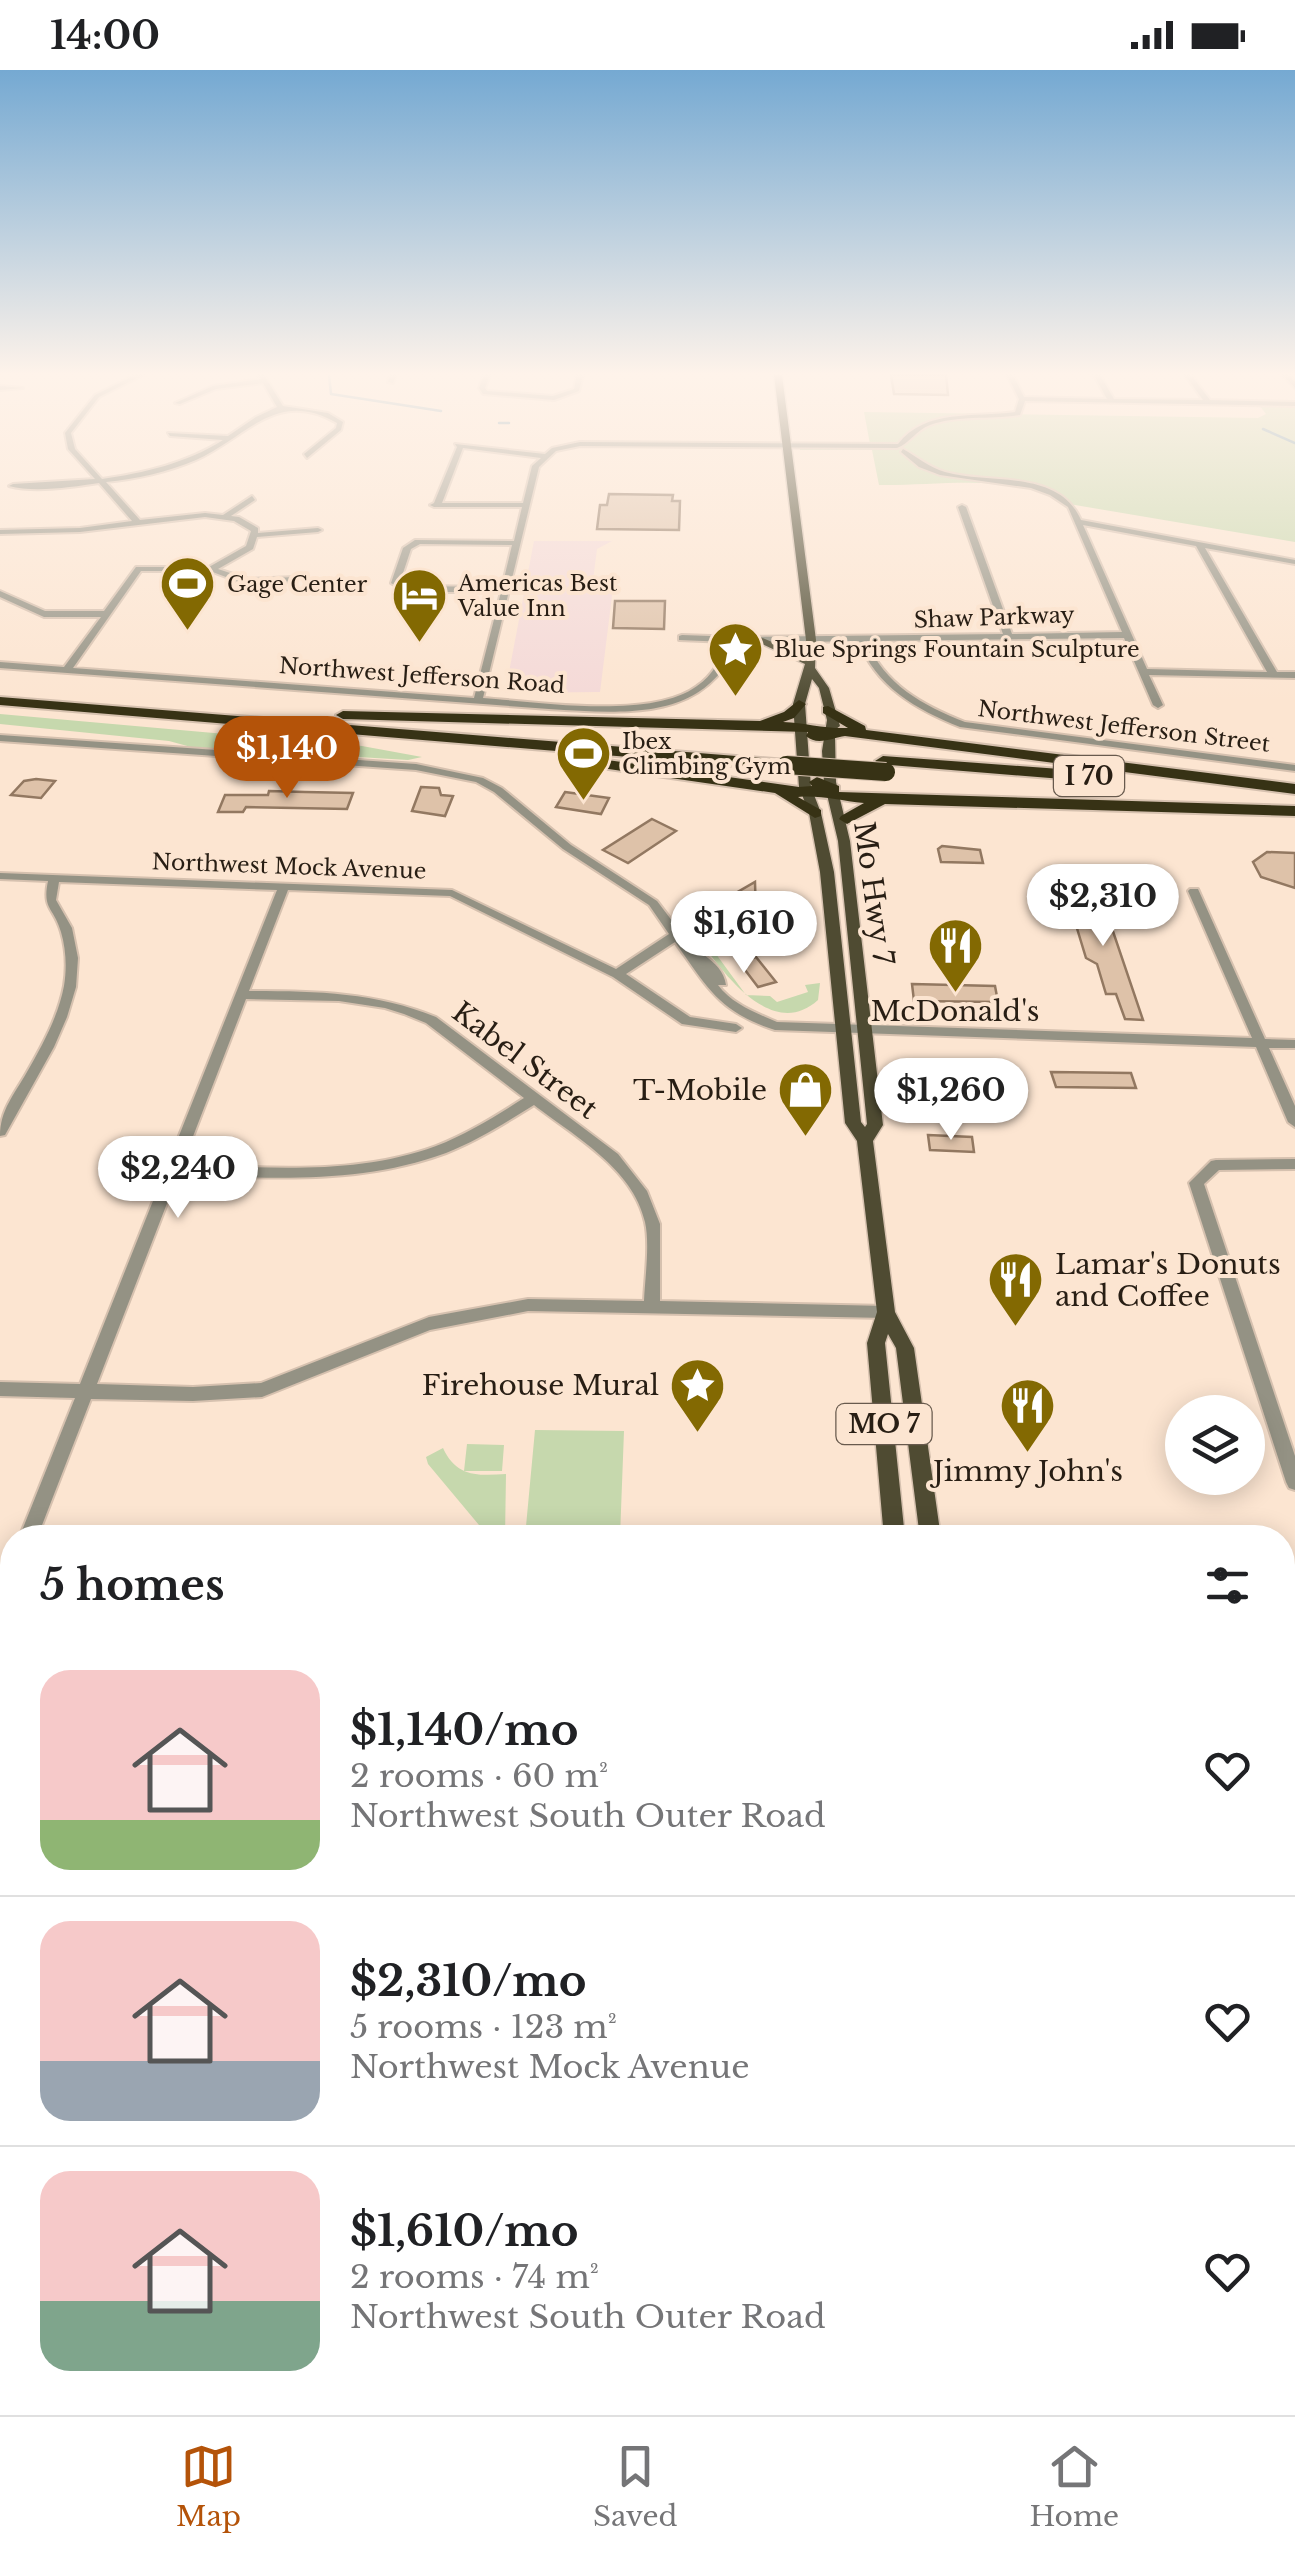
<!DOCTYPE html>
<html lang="en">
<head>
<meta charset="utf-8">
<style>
	body { margin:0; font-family:"Libre Baskerville",serif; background:#f2f2f2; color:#202124; height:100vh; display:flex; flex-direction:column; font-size:38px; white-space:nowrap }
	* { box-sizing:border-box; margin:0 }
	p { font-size:32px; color:#757577 }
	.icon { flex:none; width:55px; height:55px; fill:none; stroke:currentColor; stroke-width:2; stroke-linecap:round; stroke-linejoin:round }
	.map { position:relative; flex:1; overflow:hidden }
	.sheet { position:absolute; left:0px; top:1455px; width:1295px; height:890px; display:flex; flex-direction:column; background:#fff; border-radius:40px 40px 0 0; box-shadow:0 5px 25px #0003 }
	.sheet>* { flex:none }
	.tools { position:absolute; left:1165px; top:1325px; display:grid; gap:20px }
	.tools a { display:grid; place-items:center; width:100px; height:100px; border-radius:50%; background:#fff; box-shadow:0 5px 25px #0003; font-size:50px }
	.price { position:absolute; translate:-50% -85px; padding:0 22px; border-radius:35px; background:#fff; color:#222; font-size:32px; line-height:65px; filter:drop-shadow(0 2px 5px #0008) }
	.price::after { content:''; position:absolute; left:50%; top:60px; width:30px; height:22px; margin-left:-15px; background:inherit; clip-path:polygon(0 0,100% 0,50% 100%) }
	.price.selected { background:#b45309; color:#fff }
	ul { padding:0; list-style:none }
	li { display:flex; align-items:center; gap:30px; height:250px; padding:0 40px }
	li+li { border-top:2px solid #e0e0e0 }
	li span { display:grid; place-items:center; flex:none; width:280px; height:200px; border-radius:30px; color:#555 }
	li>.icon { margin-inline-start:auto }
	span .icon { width:120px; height:120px; fill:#fffc; stroke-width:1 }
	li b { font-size:42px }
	h2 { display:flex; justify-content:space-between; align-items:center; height:120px; padding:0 40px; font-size:42px }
	.status { display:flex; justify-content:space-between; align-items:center; height:70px; padding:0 50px; background:#fff; direction:ltr }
	.status svg { height:28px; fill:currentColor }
	.menu { display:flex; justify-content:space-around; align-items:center; height:140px; border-top:2px solid #e0e0e0; background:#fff; font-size:28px; color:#757577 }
	.menu a { display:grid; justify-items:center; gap:5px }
	.menu .selected { color:#b45309 }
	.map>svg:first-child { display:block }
	.industrial { fill:#f4d9d7 }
	.green { fill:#c6d8ad }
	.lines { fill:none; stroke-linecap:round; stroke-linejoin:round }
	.stream { stroke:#6999b0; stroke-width:2.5 }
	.building { fill:#dec2a9; stroke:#927861; stroke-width:2.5 }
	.minor-casing { stroke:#d6c1af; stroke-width:4 }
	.major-casing { stroke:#d6c1af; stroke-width:3 }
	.highway-casing { stroke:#d6c1af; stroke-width:4 }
	.minor { fill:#949284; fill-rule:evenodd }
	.major { fill:#4f4b32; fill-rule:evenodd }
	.highway { fill:#373215; fill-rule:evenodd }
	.highway-bridge-casing { stroke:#d6c1af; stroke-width:20; stroke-linecap:butt }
	.highway-bridge { stroke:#373215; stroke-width:18 }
	.labels { text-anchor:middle; stroke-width:8; stroke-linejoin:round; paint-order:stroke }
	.far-poi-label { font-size:22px; fill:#281e14; stroke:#fce5d1; text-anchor:start }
	.far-street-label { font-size:22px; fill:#281e14; stroke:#fce5d1 }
	.shield { fill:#fce5d1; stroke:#685a4d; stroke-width:2.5 }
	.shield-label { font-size:25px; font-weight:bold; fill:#281e14 }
	.street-label { font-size:28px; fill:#281e14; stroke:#fce5d1 }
	.poi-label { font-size:28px; fill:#281e14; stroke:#fce5d1 }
</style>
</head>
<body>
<div class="status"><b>14:00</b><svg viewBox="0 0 49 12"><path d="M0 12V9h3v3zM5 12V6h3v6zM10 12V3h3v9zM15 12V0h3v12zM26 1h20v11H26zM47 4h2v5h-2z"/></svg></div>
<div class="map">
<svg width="1295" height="2345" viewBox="0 0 1295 2345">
	<rect width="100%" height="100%" fill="#fce5d1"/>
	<path class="industrial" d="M534,471H612L597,479L592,518H613L600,622L505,623Z"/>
	<path class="green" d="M1259,335H1295V472L1069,434C1018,402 939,416 879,415L872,380H800L799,375L870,374L864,342L1258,348L1266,344Z
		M0,644L362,676L422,687L408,690L191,677L169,671L0,654Z
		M717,868L706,873L710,878L743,870L720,878L716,884L746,925L770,926L777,932L808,922L805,915L820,913L818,930C773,971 724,904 701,872Z
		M535,1360L624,1361L620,1467H525Z
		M467,1374L504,1375L502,1401H464Z
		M443,1378C456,1407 478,1406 506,1404L505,1467H489L428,1394L426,1387Z"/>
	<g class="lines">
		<path class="stream" d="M329,305L331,324L441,341
			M499,353H509
			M1263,359L1295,373"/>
	</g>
	<path class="building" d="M891,305H946L948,325L894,324Z
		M609,424L673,425L672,431H680L679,460L597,459L600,435H607Z
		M615,531H665L664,559L613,558Z
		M36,709L55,711L41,728L11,725L24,711Z
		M421,717L439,718L441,725L453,726L445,746L412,741Z
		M269,721L305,722L353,723L347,739L246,737L243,742H218L225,725H268Z
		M565,722L609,728L601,744L556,737Z
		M652,749L676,761L628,793L603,780Z
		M942,776L980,780L983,793L941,792L938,779Z
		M1267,782L1295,783V818L1261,807L1253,792Z
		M755,812L756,848L730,847L729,827Z
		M1066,822L1100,823L1143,950L1125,949L1116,924H1106L1097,894L1086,888Z
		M756,887L776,912L758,917L739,892Z
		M912,914L995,916L998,932L914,931Z
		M1051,1002L1131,1003L1136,1018L1056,1017Z
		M928,1065L972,1067L974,1082L930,1080Z
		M1282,2081H1287L1295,2131H1282Z
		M1161,2332H1240L1243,2345H1163Z"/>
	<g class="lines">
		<defs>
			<path id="minor" d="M135,305H143L99,327L71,363L75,379L102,409C144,403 187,393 223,370L170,366L168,363L228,366L256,347L277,337L263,313L216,319L180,334L175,333L213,316L261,309L258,305H264L283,336L328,343L343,352L341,360L307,388L304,384L336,358L337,353C276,318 247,367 196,390C168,402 136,409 106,412L140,450L205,443L223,445L252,426L255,430L231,446L239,447L258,458V463L318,458L322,460L318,462L257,467L253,479L218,499L248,509L296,507V511H293L247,515L210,501H141L73,598L474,628L501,522H406L391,513L403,478L415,470L514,471L522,437H434L430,435L434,433L457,377L455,374L545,384L552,378L580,372L898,374C926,338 974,348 1015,342L1019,329L1007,305H1013L1024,327L1107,329L1094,305H1100L1114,329L1203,330L1185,305H1191L1210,330L1295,332V336L1025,331L1020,345C991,350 958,345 930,355C916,360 909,374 897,378L580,376L556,381L539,397L483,628C539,632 651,650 697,616C713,605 721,589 728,572L679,570V566L682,565L739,567L1003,564L958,437L962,435L966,437L1012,564L1122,562L1068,437L1050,425L1031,418L940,405L919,397L901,382L903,379C917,387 929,397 945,402C990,415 1058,398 1081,450L1295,490V494L1205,478L1277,602H1295V608L1149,605L1163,635L1158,638L1153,635L1124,568L867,571C883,614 924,636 965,652L1295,695V701L960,657C917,640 875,616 859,571L740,573L736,575C705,653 620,643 549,639L0,598V592L64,597L101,547H44L0,527V521L45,541H104L136,497H209L246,476L251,461L234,451L205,447L80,462L0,464V460L80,458L132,451L99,413C72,417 35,423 9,416L13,414L95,409L68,379L65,363L95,325ZM463,378L541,388L532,396L523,433H442ZM1083,455L1196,476L1267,602L1147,599ZM420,474L512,475L502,517L408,516L400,512L411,479Z
				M390,305H396L393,313L388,312Z
				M484,305H490L485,318L487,321L553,326L574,319L577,305H583L579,321L554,330L483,324L479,318Z
				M1283,305H1289L1295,312V318Z
				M0,316L23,318L0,320Z
				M0,665L416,694L483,708L502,718L571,775L657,831L679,860L682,861C689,883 722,887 726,915H718C732,934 756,943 777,952L1252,968L1188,821L1190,819H1198L1265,969L1295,970V978H1269L1295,1036V1057L1288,1052L1256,977L775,960C719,942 707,917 675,872L626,904L690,947L736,954L742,958L736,962L682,954L613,907L450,826L288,820L249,921C314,921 375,922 436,947L618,1084L647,1121L660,1154V1231L886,1236L892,1237L894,1242L892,1247L886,1248L528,1241L430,1260L262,1327L193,1331L91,1329L37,1468H19L75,1328L0,1326V1312L80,1314L277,820L59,812L56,830L72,858L78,888L76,917L67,947L54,977L5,1065L0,1066C0,1040 14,1025 27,1002C42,976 58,947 64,916C67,898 66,879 61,862C54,837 42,840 48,811L0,809V803L452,820L616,899L669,864L649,835L563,779L494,722L476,712L416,700L0,671ZM246,929L339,931L385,938L404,944L426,953L524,1028C496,1046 467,1064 436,1076C355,1106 266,1097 182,1095ZM534,1035C574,1066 633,1098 645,1152C650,1174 645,1208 644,1231L528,1229L429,1247L261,1313L193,1317L97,1314L178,1105C268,1108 359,1115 446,1083C477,1071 505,1053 534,1035Z
				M1295,1089V1099L1219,1100L1204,1114L1295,1386V1420L1289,1418L1286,1412L1189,1113L1211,1091L1216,1090Z
				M12,1499V1531L7,1546L0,1549V1515L6,1502Z
				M0,1879L12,1880V1902L0,1901Z
				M1282,1951L1295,1952V1974H1282Z"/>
			<path id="major" d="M774,305H782L816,570L815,598L829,618L840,656L836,659L835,666L836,712L850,771L883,1055L873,1071L895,1242L914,1278L941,1468H920L896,1278L888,1264L885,1273L905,1468H884L867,1273L877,1242L857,1071L845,1053L820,802L809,743L799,717L793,634L805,594L751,569L760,567L805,586L806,570ZM812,609L819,618L827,650L822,681L824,712L838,771L867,1054L865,1057L861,1052L834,802L821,743L811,717L805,634Z
				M965,2332H997L998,2345H966Z
				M1016,2332H1048L1049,2345H1017Z"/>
			<path id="highway" d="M0,627L786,690L794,695L786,700L0,635Z
				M799,630L806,634L794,648L783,652C806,653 825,659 848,658L823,643V637L828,636L865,656L866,660L1295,714V724L845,666C832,668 817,676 806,666L808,662L343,649L336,645L343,641L760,651L784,642Z
				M883,686L1087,701L1095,706L1087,711L878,694L875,691Z
				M586,687L799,717L812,716L809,712L817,707L839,716V722L1295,736V746L885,734L847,754L839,749L841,746L864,733C840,731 821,725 798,727L821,740V746L815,748L775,723L581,695V689Z"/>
		</defs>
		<use href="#minor" class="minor-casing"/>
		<use href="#major" class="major-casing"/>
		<use href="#highway" class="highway-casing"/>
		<use href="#minor" class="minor"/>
		<use href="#major" class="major"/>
		<use href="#highway" class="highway"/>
		<defs>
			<path id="highway-bridge" d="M786,695L886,702"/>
		</defs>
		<use href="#highway-bridge" class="highway-bridge-casing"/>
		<use href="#highway-bridge" class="highway-bridge"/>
	</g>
	<linearGradient id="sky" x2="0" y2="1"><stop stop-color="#75a9d2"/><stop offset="0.48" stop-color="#fef3ea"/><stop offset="1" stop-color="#fef3ea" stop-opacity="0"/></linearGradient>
	<rect width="1295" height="633" fill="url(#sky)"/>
	<defs>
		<symbol id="stadium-pin" viewBox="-11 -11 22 30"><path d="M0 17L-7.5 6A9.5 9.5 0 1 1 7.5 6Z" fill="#836902" stroke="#fce5d1"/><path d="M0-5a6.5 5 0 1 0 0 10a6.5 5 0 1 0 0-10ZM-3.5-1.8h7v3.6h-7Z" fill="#fff"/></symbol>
		<symbol id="hotel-pin" viewBox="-11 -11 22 30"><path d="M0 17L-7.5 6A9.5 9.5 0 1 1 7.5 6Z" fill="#836902" stroke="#fce5d1"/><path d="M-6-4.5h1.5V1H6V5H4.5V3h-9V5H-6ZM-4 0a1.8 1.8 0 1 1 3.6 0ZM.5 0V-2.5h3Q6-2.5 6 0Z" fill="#fff"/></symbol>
		<symbol id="sight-pin" viewBox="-11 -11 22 30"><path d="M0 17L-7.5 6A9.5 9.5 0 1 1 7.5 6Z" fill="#836902" stroke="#fce5d1"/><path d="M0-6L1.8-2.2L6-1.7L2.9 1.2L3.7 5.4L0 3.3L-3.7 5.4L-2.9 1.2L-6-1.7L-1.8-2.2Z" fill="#fff"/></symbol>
		<symbol id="restaurant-pin" viewBox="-11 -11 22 30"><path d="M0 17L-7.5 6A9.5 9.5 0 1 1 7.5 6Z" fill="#836902" stroke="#fce5d1"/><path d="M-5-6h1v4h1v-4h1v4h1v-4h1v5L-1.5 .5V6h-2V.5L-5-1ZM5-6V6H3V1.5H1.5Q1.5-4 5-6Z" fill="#fff"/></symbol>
		<symbol id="shop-pin" viewBox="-11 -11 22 30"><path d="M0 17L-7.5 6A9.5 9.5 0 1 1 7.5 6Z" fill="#836902" stroke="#fce5d1"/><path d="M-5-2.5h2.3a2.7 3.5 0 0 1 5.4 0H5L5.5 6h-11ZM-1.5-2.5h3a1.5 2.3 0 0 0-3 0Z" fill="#fff"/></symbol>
	</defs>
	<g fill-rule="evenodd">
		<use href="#stadium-pin" x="156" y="482" width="63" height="86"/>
		<use href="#hotel-pin" x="388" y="494" width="63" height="86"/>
		<use href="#sight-pin" x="704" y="548" width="63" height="86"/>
		<use href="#stadium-pin" x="552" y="652" width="63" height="86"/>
		<use href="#restaurant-pin" x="924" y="844" width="63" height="86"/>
		<use href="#shop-pin" x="774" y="988" width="63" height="86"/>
		<use href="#restaurant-pin" x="984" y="1178" width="63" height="86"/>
		<use href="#sight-pin" x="666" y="1284" width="63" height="86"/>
		<use href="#restaurant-pin" x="996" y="1304" width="63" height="86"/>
	</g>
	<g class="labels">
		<g class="far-poi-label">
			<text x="458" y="521">Americas Best<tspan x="458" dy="25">Value Inn</tspan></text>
			<text x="227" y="522">Gage Center</text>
			<text x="774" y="587">Blue Springs Fountain Sculpture</text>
			<text x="622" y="679">Ibex<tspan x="622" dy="25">Climbing Gym</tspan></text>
		</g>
		<g class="far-street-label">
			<text transform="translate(994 547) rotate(-2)" y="8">Shaw Parkway</text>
			<text transform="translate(422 605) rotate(4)" y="8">Northwest Jefferson Road</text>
			<text transform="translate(1124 656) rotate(7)" y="8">Northwest Jefferson Street</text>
			<text transform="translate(289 796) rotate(2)" y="8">Northwest Mock Avenue</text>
		</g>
		<g class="shield">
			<rect x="1054" y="686" width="70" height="40" rx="8"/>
			<rect x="836.5" y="1334" width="95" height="40" rx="8"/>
		</g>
		<g class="shield-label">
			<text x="1089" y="715">I 70</text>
			<text x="884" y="1363">MO 7</text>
		</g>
		<g class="street-label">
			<text transform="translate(874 823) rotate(82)" y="10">Mo Hwy 7</text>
			<text transform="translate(525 990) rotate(37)" y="10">Kabel Street</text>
		</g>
		<g class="poi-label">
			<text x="955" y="951">McDonald's</text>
			<text x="767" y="1030" text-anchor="end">T-Mobile</text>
			<text x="1055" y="1204" text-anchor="start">Lamar's Donuts<tspan x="1055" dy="32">and Coffee</tspan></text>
			<text x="659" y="1325" text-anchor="end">Firehouse Mural</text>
			<text x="1028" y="1411">Jimmy John's</text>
		</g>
	</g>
</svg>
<div class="tools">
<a><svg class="icon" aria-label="layers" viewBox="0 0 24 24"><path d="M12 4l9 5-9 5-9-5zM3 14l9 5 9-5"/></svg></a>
</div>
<b class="price selected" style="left:287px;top:731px">$1,140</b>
<b class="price" style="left:1103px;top:879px">$2,310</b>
<b class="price" style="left:744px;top:906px">$1,610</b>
<b class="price" style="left:951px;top:1073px">$1,260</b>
<b class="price" style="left:178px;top:1151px">$2,240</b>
<section class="sheet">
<h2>5 homes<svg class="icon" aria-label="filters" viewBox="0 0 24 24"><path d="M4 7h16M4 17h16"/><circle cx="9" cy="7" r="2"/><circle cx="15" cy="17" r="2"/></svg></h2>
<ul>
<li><span style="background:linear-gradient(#f6c9c9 75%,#8fb573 0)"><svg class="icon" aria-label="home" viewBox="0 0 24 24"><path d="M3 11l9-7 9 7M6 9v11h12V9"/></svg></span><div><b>$1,140/mo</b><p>2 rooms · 60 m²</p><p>Northwest South Outer Road</p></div><svg class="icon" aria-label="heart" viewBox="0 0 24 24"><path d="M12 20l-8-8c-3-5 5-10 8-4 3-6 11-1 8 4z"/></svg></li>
<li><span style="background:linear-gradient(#f6c9c9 70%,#9aa5b1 0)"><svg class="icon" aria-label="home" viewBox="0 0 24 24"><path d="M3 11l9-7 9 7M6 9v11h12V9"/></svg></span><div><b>$2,310/mo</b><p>5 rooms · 123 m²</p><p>Northwest Mock Avenue</p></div><svg class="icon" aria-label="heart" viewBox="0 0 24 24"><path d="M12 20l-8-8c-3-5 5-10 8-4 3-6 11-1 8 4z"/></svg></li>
<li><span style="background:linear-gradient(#f6c9c9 65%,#7fa58c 0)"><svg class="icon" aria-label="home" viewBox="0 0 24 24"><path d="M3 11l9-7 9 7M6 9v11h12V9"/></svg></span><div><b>$1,610/mo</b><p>2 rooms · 74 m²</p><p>Northwest South Outer Road</p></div><svg class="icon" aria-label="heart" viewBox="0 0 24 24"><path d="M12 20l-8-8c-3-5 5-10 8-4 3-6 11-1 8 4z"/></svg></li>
</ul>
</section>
</div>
<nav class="menu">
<a class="selected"><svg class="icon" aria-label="map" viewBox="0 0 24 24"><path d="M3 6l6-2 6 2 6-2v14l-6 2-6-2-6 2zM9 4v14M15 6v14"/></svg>Map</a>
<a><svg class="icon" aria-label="saved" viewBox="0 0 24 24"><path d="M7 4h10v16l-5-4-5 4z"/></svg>Saved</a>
<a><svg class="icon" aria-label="home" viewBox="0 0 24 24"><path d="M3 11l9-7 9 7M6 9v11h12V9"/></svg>Home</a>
</nav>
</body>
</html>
